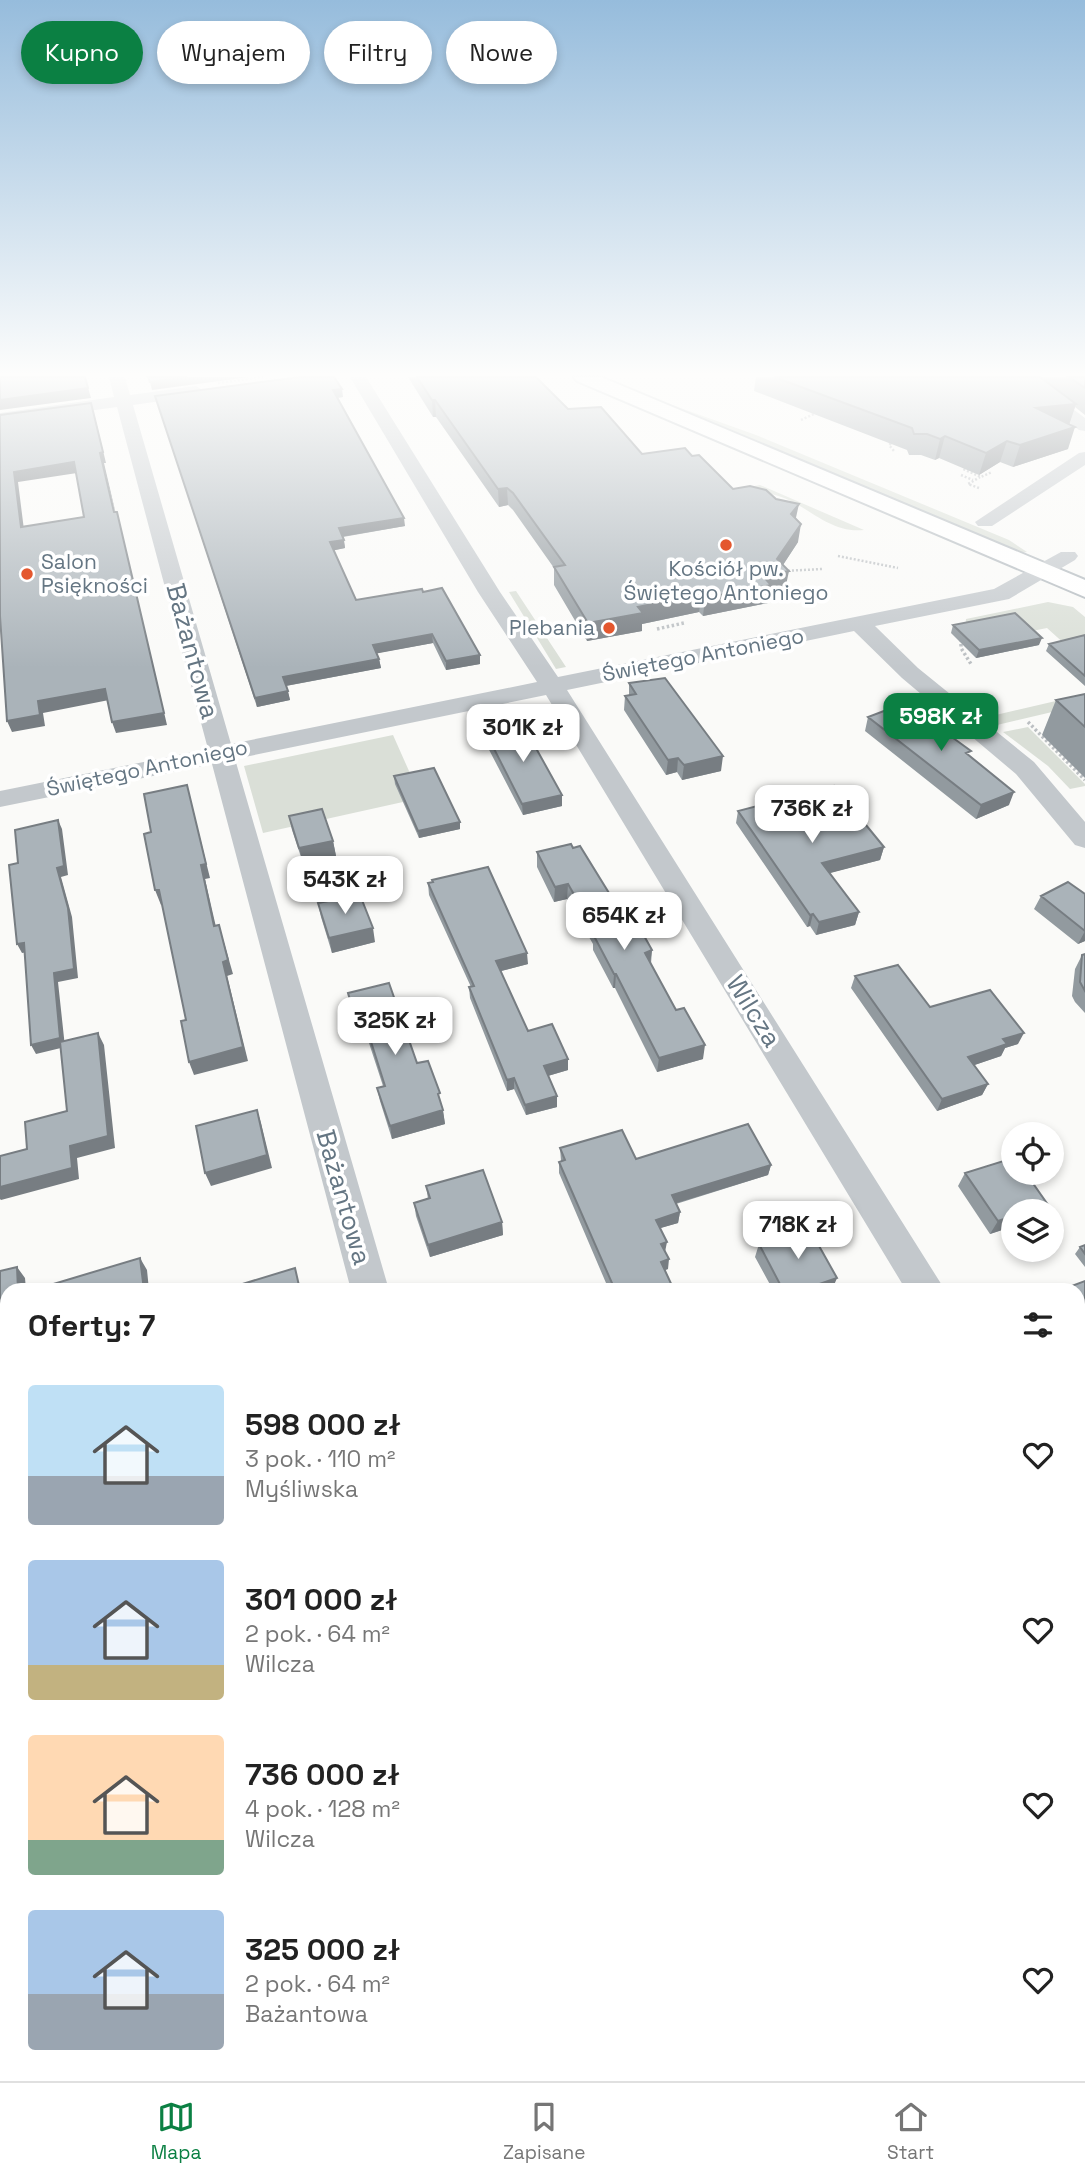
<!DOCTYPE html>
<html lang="pl">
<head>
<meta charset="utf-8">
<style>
	body { margin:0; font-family:"Space Grotesk",sans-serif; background:#f2f2f2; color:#222; height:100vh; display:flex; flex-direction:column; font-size:26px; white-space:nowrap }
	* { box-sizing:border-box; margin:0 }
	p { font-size:23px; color:#767676 }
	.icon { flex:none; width:38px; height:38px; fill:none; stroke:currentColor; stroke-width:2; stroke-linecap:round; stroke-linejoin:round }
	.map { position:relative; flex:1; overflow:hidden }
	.details { position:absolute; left:0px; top:1283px; width:1085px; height:800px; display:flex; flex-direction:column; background:#fff; border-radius:21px 21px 0 0; box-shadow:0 4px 10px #0003 }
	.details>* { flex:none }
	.guide { position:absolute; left:21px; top:21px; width:700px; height:63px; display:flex; gap:14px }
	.fabs { position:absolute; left:1001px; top:1122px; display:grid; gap:14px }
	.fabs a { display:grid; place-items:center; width:63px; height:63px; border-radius:50%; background:#fff; box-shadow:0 4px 10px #0003; font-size:35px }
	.price { position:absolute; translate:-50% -60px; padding:0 16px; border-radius:14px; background:#fff; color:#222; font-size:23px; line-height:46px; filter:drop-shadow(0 2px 4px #0008) }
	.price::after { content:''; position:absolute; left:50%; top:42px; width:21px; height:16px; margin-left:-10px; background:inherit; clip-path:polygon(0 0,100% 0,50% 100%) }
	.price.current { background:#0b8043; color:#fff }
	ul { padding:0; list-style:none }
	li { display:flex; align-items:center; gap:21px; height:175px; padding:0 28px }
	li span { display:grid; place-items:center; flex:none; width:196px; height:140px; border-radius:7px; color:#555 }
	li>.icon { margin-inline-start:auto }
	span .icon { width:84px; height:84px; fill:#fffc; stroke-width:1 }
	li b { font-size:30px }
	h2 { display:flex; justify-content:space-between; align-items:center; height:84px; padding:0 28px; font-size:30px }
	.tag { padding:0 24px; border-radius:32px; background:#fff; box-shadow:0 4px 10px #0003; font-size:24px; line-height:63px }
	.tag.current { background:#0b8043; color:#fff }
	.tabs { display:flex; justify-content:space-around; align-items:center; height:98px; border-top:2px solid #e0e0e0; background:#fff; font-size:19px; color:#767676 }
	.tabs a { display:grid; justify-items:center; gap:4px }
	.tabs .current { color:#0b8043 }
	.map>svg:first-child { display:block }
	.green { fill:#dadfd7 }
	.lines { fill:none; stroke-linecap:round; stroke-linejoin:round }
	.secondary-casing { stroke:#b3babf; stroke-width:4 }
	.path-far1 { stroke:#bbbfc2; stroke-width:2.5; stroke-dasharray:2 2; stroke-linecap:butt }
	.path { stroke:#bbbfc2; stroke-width:3.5; stroke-dasharray:2.5 2.5; stroke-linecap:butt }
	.minor { fill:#c3c8cc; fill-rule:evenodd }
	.secondary { fill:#fff; fill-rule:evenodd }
	.wall { fill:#929a9f }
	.shaded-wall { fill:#777d82 }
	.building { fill:#aab3b9; stroke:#777d82; stroke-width:2; fill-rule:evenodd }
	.poi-dot { fill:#e4572e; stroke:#fff; stroke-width:2.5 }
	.labels { text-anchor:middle; stroke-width:7; stroke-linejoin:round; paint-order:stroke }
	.far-poi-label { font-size:21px; fill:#657683; stroke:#fff; text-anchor:start }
	.far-street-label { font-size:21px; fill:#657683; stroke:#fff }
	.street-label { font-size:26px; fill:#657683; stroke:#fff }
</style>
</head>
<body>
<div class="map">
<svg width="1085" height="2081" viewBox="0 0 1085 2081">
	<rect width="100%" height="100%" fill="#fafaf8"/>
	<path class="green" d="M595,377H602L661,401L756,435L1009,540L1027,552L1020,553Z
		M760,485L864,530C826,534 806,501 771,494C758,492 741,497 728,499C686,503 645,508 604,512Z
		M516,591L566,667L556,669L509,592Z
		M1048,602L1073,607L1085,617V642L1067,646L1047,628L964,645L966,619Z
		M1073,697L1082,705L997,725L987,717Z
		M1028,727L1085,784V786L1070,789L1048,766L1003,732Z
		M393,735L421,798L263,833L244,766Z
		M1085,1994V2081H932L942,2076H1078V1998Z"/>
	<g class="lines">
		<defs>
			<path id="secondary" d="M574,377H601L1085,580V597L577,381Z"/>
		</defs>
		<use href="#secondary" class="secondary-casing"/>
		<path class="path-far1" d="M218,383L263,377
			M801,420L816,413
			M894,441L889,445L894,451
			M970,466L963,469L981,477L992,472
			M961,475L973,480
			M979,488L968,484L980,477
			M838,556L898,568
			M784,571L822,569"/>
		<path class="path" d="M657,629L684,623
			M961,639V648L971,664
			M1028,722L1085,780"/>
		<path class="minor" d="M109,377H125L130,395L196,386L204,391L196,396L133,405L231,744L537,682L478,592L350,377H366L500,592L558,677L994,589L1061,552H1075L1078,556L1075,560L1009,599L875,626L918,668L1034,762L1085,822V848L1075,845L1016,774L902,678L854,631L567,690L945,1290H906L546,695L235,759L389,1290H351L212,764L0,807V791L208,749L117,407L0,423V413L114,397Z
			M1012,377H1030L1085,418V431L1079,430Z
			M1085,452V465L992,526H978L975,522L1079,453Z
			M1085,1464V1506L1078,1509V1467Z
			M7,1892V1944L0,1947V1895Z"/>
		<use href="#secondary" class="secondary"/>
	</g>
	<path class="wall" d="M408,377H536L568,409L642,454L692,456L733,489L796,519L798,542L783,565L785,590L770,593L768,603L703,616L699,612L642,624V631L587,641L554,585V568L513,510L508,505L499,507L436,417H433Z
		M756,377H1085V415L1075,407L1069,424L1068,449L1013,467L1000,462L979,475L939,458L935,460L921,455H909L907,450L754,391Z
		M155,396L343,397L337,398L405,526L343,537L345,548L334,550L356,600L423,592L480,664L446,670L433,643L377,653L379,659L381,668L286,686L290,700L257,707Z
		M953,625L1039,645L976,658L951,633Z
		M1085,635V686L1046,651L1049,644Z
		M629,683L721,771L682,780L677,772L666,775L624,710L625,696L629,695Z
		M1085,694V778L1042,735L1056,700Z
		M868,717L969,755L1009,805L976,819L865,731Z
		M485,731L562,806L523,815L485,742Z
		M394,776L460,822V829L419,838L395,784Z
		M738,811L884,847L880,860L829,873L859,912L855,925L816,935L810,926L807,927L736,823Z
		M289,816L333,841L336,856L303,863L292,830Z
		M537,852L630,927L652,950L651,964L703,1059L657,1072L615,988H613L593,950V944L567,899L554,902L537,867Z
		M432,880L528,964L501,971L528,1031L568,1070L548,1076L557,1107L526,1115L514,1089L507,1091L470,998L469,987H471L429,895L428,883L432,882Z
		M1085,894V941L1078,944L1034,909L1041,896Z
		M318,903L375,942L332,953L321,917Z
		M1085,954V1013L1075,1002L1072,996L1075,969L1082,955Z
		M855,976L930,1007L1018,1044L1005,1048L1001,1056L974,1065L988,1084L982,1095L937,1111L851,988Z
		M348,993L417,1063L442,1106L445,1124L392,1139L380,1101L377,1088L383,1086L368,1040L361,1042L351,1008Z
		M560,1148L636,1159L771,1165L768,1175L676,1204L680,1212L678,1223L660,1228L665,1251L668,1269L665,1270L674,1290H609L559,1173V1162L561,1161Z
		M965,1173L1013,1211V1235L1008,1228L990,1234L958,1186Z
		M426,1186L502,1222L503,1235L430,1257L416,1216L414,1203L428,1199Z
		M759,1244L832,1290H773L755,1257Z
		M1085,1245V1267L1075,1254L1080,1247Z
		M1085,1281V1375L1078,1365V1290H1067L1069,1287Z
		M1085,1639V1655L1078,1643Z"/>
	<path class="shaded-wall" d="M85,377L91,398L0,410V400Z
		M187,377H249L152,390L150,382Z
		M342,389L343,397L334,398L333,390Z
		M432,400H435L436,417H433Z
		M1076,404L1069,425L1036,408Z
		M94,413L106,463H104L118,523L100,453Z
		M1075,427L1068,449L1013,467L1020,445Z
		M945,436L939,458L935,460L940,439Z
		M1007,441L1000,462L979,475L986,453Z
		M74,462L77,473L18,482L25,538L21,527L14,472Z
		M507,488L508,505L499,507L498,489Z
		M799,504L795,522L791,514Z
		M117,512L167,725L116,733L112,722Z
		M404,518L405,526L340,537L339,528Z
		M801,524L798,542L777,574L789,571L785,590L770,593L768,603L703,616L705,598L763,576L777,559Z
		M344,540L345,548L331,551L330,542Z
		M702,594L699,612L642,624V631L587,641L588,623L638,607Z
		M432,634L433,643L374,654L373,645Z
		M1042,638L1039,645L976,658L979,650Z
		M480,655V664L446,670V661Z
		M379,659L381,668L285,686L283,677Z
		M105,689L109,700L43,713L45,726L12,732L7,721L38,701Z
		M288,691L290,700L257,707L255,698Z
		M723,756L721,771L682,780L684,765Z
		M678,758L677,772L666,775L668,760Z
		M187,785L210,878L205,879L219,940L214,926L201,865Z
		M1014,792L1009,805L976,819L981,805Z
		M562,795V806L523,815L522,804Z
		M58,820L62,829L68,875L61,877L72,917L78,978L58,982L65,1047L36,1054L31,1045L54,973Z
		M460,822V829L419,838L418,831Z
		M333,841L336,856L303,863L299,848Z
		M884,847L880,860L819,876L822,863Z
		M568,884L567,899L554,902L555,887Z
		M155,890H159L164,904L161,905Z
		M859,912L855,925L816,935L819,922Z
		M813,914L810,926L807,927L810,915Z
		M219,925L233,974L227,976L248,1061L194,1075L189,1062Z
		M373,928L375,942L332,953L329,938Z
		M1085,931V941L1078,944Z
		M24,943L28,952L22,953L17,944Z
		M652,950L650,964L645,953Z
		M527,953L528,964L497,972L496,961Z
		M614,974H616L615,988H613Z
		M366,1026L368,1040L361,1042L358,1028Z
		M98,1033L104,1045L115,1148L77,1158L79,1179L1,1200L0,1199V1187L70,1146Z
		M1024,1033L1018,1044L1005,1048L1001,1056L963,1069L968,1057L1003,1039Z
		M705,1045L703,1059L657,1072L659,1058Z
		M568,1059V1070L544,1077V1066Z
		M514,1078V1089L507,1091V1080Z
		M988,1084L982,1095L937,1111L942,1099Z
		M557,1096V1107L526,1115L525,1105Z
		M257,1110L261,1123L272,1168L211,1186L205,1173Z
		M443,1110L445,1124L392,1139L390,1126Z
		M771,1165L768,1175L670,1205L672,1195Z
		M680,1212L678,1223L654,1230L656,1220Z
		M1013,1216V1219L1008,1228L990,1234L998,1221Z
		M502,1222L503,1235L430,1257L428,1245Z
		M1060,1222L1052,1234V1224Z
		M667,1242L665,1252L661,1244Z
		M140,1258L147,1270L149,1290H144Z
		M669,1259L668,1269L659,1272L661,1262Z
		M17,1267L25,1278L26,1290H18Z
		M837,1278L832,1290H802Z
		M7,1315V1328L0,1330V1317Z
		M10,2076H24V2081H10Z"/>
	<path class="building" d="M0,377H85L88,388L0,400Z
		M148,377H187L150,382Z
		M300,377H334L342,389L333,390L404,518L339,528L344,540L330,542L356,600L422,589L423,592L442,588L480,655L446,661L432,634L373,645L379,659L283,677L288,691L255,698L155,396Z
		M417,377H536L568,409L601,407L642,454L685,448L692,456L699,455L733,489L750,486L766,490L776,499L799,504L791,514L801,524L777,559L789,571L763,576L771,585L705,598L702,594L638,607L643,613L588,623L554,567L565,565L513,493L507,488L498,489L435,400H432Z
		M774,377H1040L1076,404L1036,408L1075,427L1020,445L1007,441L986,453L945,436L940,439L927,434H914L912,428Z
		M1069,377H1085V388Z
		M91,403L103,452L100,453L114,512H117L164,713L112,722L105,689L38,701L40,715L7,721L0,616V415ZM74,462L84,517L21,527L14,472Z
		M1015,613L1042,638L979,650L953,625Z
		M1085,635V676L1049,644Z
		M665,678L723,756L684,765L678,758L668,760L625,696L636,694L629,683Z
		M1085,694V727L1056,700Z
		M905,703L971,751L966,753L1014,792L981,805L868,717Z
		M522,723L562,795L522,804L485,731Z
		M434,768L460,822L418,831L394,776Z
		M187,785L206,864L201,865L214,926L219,925L228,960L223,962L243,1047L189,1062L181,1021L186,1020L159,890H155L144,834L151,832L144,794Z
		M834,786L884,847L822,863L859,912L819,922L813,914L810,915L738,811Z
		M322,809L333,841L299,848L289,816Z
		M58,820L64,866L57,868L68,908L74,969L54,973L60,1038L31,1045L24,943L17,944L9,865L18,863L15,830Z
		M571,844L573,848L580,846L630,927L638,925L652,950L645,953L676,1010L684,1008L705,1045L659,1058L616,974H614L594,936L597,935L568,884L555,887L537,852Z
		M488,867L527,953L496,961L528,1031L552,1024L568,1059L544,1066L557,1096L525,1105L514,1078L507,1080L469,987L474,986L428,883L433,882L432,880Z
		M1068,882L1085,894V931L1041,896Z
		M360,895L373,928L329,938L318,903Z
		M1085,954V991L1080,982L1082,955Z
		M898,965L930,1007L990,990L1024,1033L1003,1039L1007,1044L968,1057L988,1084L942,1099L855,976Z
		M389,983L417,1063L428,1061L440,1093L438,1094L443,1110L390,1126L377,1088L385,1086L366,1026L358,1028L348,993Z
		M98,1033L108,1136L70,1146L72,1168L0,1187V1156L27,1149L25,1122L67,1111L60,1042Z
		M257,1110L267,1155L205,1173L196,1126Z
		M748,1124L771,1165L672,1195L680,1212L656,1220L667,1242L661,1244L669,1259L661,1262L674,1290H615L559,1162L565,1160L560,1148L622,1130L636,1159Z
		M1013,1158V1172H1025L1060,1222L1052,1224V1211H1013V1216L998,1221L965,1173Z
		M483,1170L502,1222L428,1245L414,1203L430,1198L426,1186Z
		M809,1228L837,1278L802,1290H783L759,1244Z
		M1085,1245V1254L1080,1247Z
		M140,1258L144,1290H40V1288Z
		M17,1267L18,1290H7V1315L0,1317V1271Z
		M295,1268L300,1290H223Z
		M1085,1281V1349L1078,1339V1290H1071L1069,1287Z
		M7,2018V2076H10V2081H0V2021Z
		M115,2076H150L137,2081H116Z
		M642,2076H686L675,2081H644Z"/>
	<linearGradient id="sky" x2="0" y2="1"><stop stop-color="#96bcdc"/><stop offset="0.56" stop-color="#fdfdfc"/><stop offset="1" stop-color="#fdfdfc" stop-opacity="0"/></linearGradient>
	<rect width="1085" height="668" fill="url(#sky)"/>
	<g class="poi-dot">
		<circle cx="726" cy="545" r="7"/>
		<circle cx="27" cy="574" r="7"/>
		<circle cx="609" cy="628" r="7"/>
	</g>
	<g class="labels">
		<g class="far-poi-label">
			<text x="41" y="569">Salon<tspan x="41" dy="24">Psiękności</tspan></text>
			<text x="726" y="576" text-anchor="middle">Kościół pw.<tspan x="726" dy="24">Świętego Antoniego</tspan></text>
			<text x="595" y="635" text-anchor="end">Plebania</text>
		</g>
		<g class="far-street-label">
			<text transform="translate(703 655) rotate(-11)" y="7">Świętego Antoniego</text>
			<text transform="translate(147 768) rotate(-12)" y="7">Świętego Antoniego</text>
		</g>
		<g class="street-label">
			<text transform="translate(193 651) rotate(75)" y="9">Bażantowa</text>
			<text transform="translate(754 1011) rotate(58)" y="9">Wilcza</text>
			<text transform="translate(344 1197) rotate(74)" y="9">Bażantowa</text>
		</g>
	</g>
</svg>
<div class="fabs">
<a><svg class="icon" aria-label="locate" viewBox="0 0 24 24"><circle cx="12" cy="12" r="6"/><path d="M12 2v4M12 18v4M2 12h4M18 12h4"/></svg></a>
<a><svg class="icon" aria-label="layers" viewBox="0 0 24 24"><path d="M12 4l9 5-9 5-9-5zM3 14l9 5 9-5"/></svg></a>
</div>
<b class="price current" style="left:941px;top:753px">598K zł</b>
<b class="price" style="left:523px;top:764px">301K zł</b>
<b class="price" style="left:812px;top:845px">736K zł</b>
<b class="price" style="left:345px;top:916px">543K zł</b>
<b class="price" style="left:624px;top:952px">654K zł</b>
<b class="price" style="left:395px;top:1057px">325K zł</b>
<b class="price" style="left:798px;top:1261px">718K zł</b>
<div class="guide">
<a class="tag current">Kupno</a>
<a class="tag">Wynajem</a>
<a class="tag">Filtry</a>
<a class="tag">Nowe</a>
</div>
<section class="details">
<h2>Oferty: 7<svg class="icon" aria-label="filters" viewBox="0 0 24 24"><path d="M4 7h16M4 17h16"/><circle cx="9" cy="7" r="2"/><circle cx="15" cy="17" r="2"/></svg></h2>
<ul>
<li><span style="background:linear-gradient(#bfe0f5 65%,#9aa5b1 0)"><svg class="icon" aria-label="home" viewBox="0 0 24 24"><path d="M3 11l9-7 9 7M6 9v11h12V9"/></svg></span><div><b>598 000 zł</b><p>3 pok. · 110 m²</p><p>Myśliwska</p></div><svg class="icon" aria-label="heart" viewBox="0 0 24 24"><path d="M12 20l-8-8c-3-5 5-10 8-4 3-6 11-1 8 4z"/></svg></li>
<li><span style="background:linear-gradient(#a9c7e8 75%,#c2b280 0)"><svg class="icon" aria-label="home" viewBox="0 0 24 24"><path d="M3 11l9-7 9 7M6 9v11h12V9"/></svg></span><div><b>301 000 zł</b><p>2 pok. · 64 m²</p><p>Wilcza</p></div><svg class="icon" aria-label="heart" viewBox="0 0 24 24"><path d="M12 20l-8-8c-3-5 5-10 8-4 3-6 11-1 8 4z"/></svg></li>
<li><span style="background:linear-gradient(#ffd9b3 75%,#7fa58c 0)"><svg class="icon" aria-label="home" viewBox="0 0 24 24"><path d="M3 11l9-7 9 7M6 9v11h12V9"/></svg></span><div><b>736 000 zł</b><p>4 pok. · 128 m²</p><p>Wilcza</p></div><svg class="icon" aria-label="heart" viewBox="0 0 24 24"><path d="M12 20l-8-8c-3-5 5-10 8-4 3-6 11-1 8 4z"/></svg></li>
<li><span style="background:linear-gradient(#a9c7e8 60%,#9aa5b1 0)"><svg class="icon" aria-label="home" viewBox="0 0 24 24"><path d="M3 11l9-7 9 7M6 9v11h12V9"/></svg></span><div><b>325 000 zł</b><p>2 pok. · 64 m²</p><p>Bażantowa</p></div><svg class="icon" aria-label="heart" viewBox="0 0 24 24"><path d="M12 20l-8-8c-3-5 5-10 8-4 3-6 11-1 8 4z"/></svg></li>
</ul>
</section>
</div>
<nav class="tabs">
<a class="current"><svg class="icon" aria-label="map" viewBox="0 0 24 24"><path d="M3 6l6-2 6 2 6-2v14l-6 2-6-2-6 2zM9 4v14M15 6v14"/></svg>Mapa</a>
<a><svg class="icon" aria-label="saved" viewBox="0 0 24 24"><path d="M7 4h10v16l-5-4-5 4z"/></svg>Zapisane</a>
<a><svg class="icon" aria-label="home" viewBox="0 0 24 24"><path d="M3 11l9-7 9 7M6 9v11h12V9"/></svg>Start</a>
</nav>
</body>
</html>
